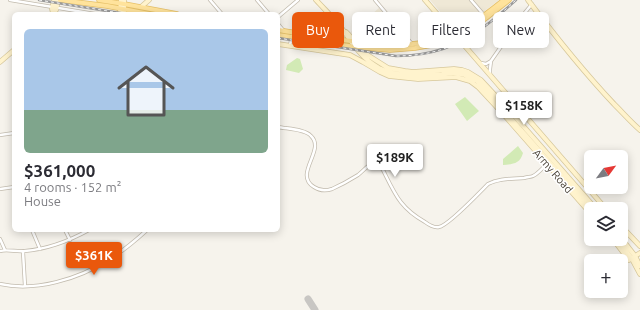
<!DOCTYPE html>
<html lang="en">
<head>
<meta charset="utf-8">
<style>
	body { margin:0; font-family:Ubuntu,sans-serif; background:#f2f2f3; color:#2b2b33; height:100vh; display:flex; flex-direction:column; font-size:15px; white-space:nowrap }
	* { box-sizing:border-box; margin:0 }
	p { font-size:13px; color:#7c7c81 }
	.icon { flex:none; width:22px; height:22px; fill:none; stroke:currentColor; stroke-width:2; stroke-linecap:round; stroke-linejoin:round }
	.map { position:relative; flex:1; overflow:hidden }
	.panel { position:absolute; left:12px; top:12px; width:268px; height:220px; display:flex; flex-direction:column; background:#fff; border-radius:6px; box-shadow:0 2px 10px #0003 }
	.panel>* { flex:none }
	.hud { position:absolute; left:292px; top:12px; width:288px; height:36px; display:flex; gap:8px }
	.needle { width:26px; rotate:58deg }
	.buttons { position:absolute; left:584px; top:150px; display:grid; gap:8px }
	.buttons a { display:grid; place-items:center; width:44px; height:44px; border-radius:6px; background:#fff; box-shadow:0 2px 10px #0003; font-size:20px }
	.price { position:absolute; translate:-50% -34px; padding:0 9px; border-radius:4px; background:#fff; color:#222; font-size:13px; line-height:26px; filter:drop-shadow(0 1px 2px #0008) }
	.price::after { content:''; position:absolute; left:50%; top:24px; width:12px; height:9px; margin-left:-6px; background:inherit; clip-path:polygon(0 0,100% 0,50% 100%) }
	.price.on { background:#ea580c; color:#fff }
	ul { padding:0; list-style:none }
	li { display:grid; align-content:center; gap:8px; height:212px; padding:0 12px }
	li span { display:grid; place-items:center; height:124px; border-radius:6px; color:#555 }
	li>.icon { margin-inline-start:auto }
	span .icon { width:72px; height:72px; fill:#fffc; stroke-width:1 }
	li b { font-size:17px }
	.pill { padding:0 14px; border-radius:6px; background:#fff; box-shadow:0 2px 10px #0003; font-size:14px; line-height:36px }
	.pill.on { background:#ea580c; color:#fff }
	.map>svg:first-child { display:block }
	.education { fill:#efe8d6 }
	.green { fill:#d2eab5 }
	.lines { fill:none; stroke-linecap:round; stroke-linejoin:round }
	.taxiway { stroke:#c8c6c3; stroke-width:7 }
	.street-casing { stroke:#c2bbae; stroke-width:4 }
	.secondary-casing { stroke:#d6c79b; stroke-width:5.5 }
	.primary-casing { stroke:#e6c16a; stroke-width:5.5 }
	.street { stroke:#fff; stroke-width:2.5 }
	.secondary { stroke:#fff3cd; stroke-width:4 }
	.primary { stroke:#ffe39c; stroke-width:4 }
	.rail-casing { stroke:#9a9a9a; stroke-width:2.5 }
	.rail { stroke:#fff; stroke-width:1; stroke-dasharray:3; stroke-linecap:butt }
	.labels { text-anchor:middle; stroke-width:3; stroke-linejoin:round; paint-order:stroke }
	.street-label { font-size:11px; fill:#4b4439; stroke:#fff }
</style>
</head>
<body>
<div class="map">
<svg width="640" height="310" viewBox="0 0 640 310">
	<rect width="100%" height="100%" fill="#f6f3ec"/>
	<path class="education" d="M430,0H499L478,16L455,29Z
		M379,8L407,41L395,42H382L357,38L351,32Z"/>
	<path class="green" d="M297,58L300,59L303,69L299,73L286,70L287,65Z
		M465,97L479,111L467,121L455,104Z
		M518,146L523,153C520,164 513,164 503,165V159Z"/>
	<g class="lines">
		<path class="taxiway" d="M308,299L315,310"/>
		<defs>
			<path id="street" d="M10,0L95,14
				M210,0L222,14
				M257,0L269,14
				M375,0L412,44
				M471,0L484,15
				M278,17L298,0
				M278,24L283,30
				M290,45L292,36
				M481,63L486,64L491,61L523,15L532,4
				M490,74V69L491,61
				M278,127C287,129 305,129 311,136C326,150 293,174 314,187C320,191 326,191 332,189C341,185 350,180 358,175C362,172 369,164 373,163C378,162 381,167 383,170C395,194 400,208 425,222C429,225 434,228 439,227C448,226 480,192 488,184C499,178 512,179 524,178C527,177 531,177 533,176C539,173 543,167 548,163
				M0,135L14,133
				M0,189L14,187
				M32,230L40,249
				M65,230L70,240
				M0,239L5,250
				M0,251C8,249 16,252 25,251C48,249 69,241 89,230
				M23,252L25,286
				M0,284C35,292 79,279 108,260C122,252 135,241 147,230"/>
			<path id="secondary" d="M124,0V14
				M316,0C325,10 335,19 343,30C354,45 361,58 379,68C398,78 421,75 442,74C448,73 455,72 461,74C467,75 472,78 477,81L514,122L591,209
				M425,0L606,209
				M528,0C555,36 583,71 614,104C623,113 631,122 640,130
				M141,7L149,0
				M53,13L52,9L54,0
				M52,14L56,10L58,0
				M120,14L121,0
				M346,32L349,35L359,47L369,56L388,68L405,71L413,72L454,69L462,70L468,72L481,80L517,119L596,209
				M278,44L350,55L363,62L380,72L389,76L418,79L456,77L470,81L478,87L505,116L591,214
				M0,62L14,50
				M621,226L640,246
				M621,238L635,256L640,266
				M613,239L629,260L640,253
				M617,239L632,259L640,274"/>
			<path id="primary" d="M60,0L107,6L149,14
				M99,0L124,4L177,14
				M278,30C305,34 332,39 360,42C377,44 394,46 412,44C429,43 446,37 461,30C477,22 490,11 504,0
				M278,35L355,47L390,50L415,48L448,42L457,38L486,18L509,0
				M451,42L460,41L464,35"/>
		</defs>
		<use href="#street" class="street-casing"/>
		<use href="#secondary" class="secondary-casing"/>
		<use href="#primary" class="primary-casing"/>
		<use href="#street" class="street"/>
		<use href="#secondary" class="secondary"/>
		<use href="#primary" class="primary"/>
		<defs>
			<path id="rail" d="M39,0L126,14
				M278,38L396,56C430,56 459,47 485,26C496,18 506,9 516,0"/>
		</defs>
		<use href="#rail" class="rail-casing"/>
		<use href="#rail" class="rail"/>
	</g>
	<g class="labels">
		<g class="street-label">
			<text transform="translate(553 171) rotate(49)" y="4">Army Road</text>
		</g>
	</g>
</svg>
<div class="buttons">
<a><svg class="needle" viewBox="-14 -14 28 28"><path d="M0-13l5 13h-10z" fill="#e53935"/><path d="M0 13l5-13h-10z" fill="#7c7c81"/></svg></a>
<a><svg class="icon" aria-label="layers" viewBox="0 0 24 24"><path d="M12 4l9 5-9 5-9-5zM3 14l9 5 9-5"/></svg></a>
<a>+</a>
</div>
<b class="price" style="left:524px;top:126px">$158K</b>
<b class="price" style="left:395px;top:178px">$189K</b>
<b class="price on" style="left:94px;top:276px">$361K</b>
<div class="hud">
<a class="pill on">Buy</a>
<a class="pill">Rent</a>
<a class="pill">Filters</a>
<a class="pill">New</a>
</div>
<section class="panel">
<ul>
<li><span style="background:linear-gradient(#a9c7e8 65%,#7fa58c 0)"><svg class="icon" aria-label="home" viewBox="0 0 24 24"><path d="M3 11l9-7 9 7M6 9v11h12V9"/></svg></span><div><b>$361,000</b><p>4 rooms · 152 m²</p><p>House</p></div></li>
</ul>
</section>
</div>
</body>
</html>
